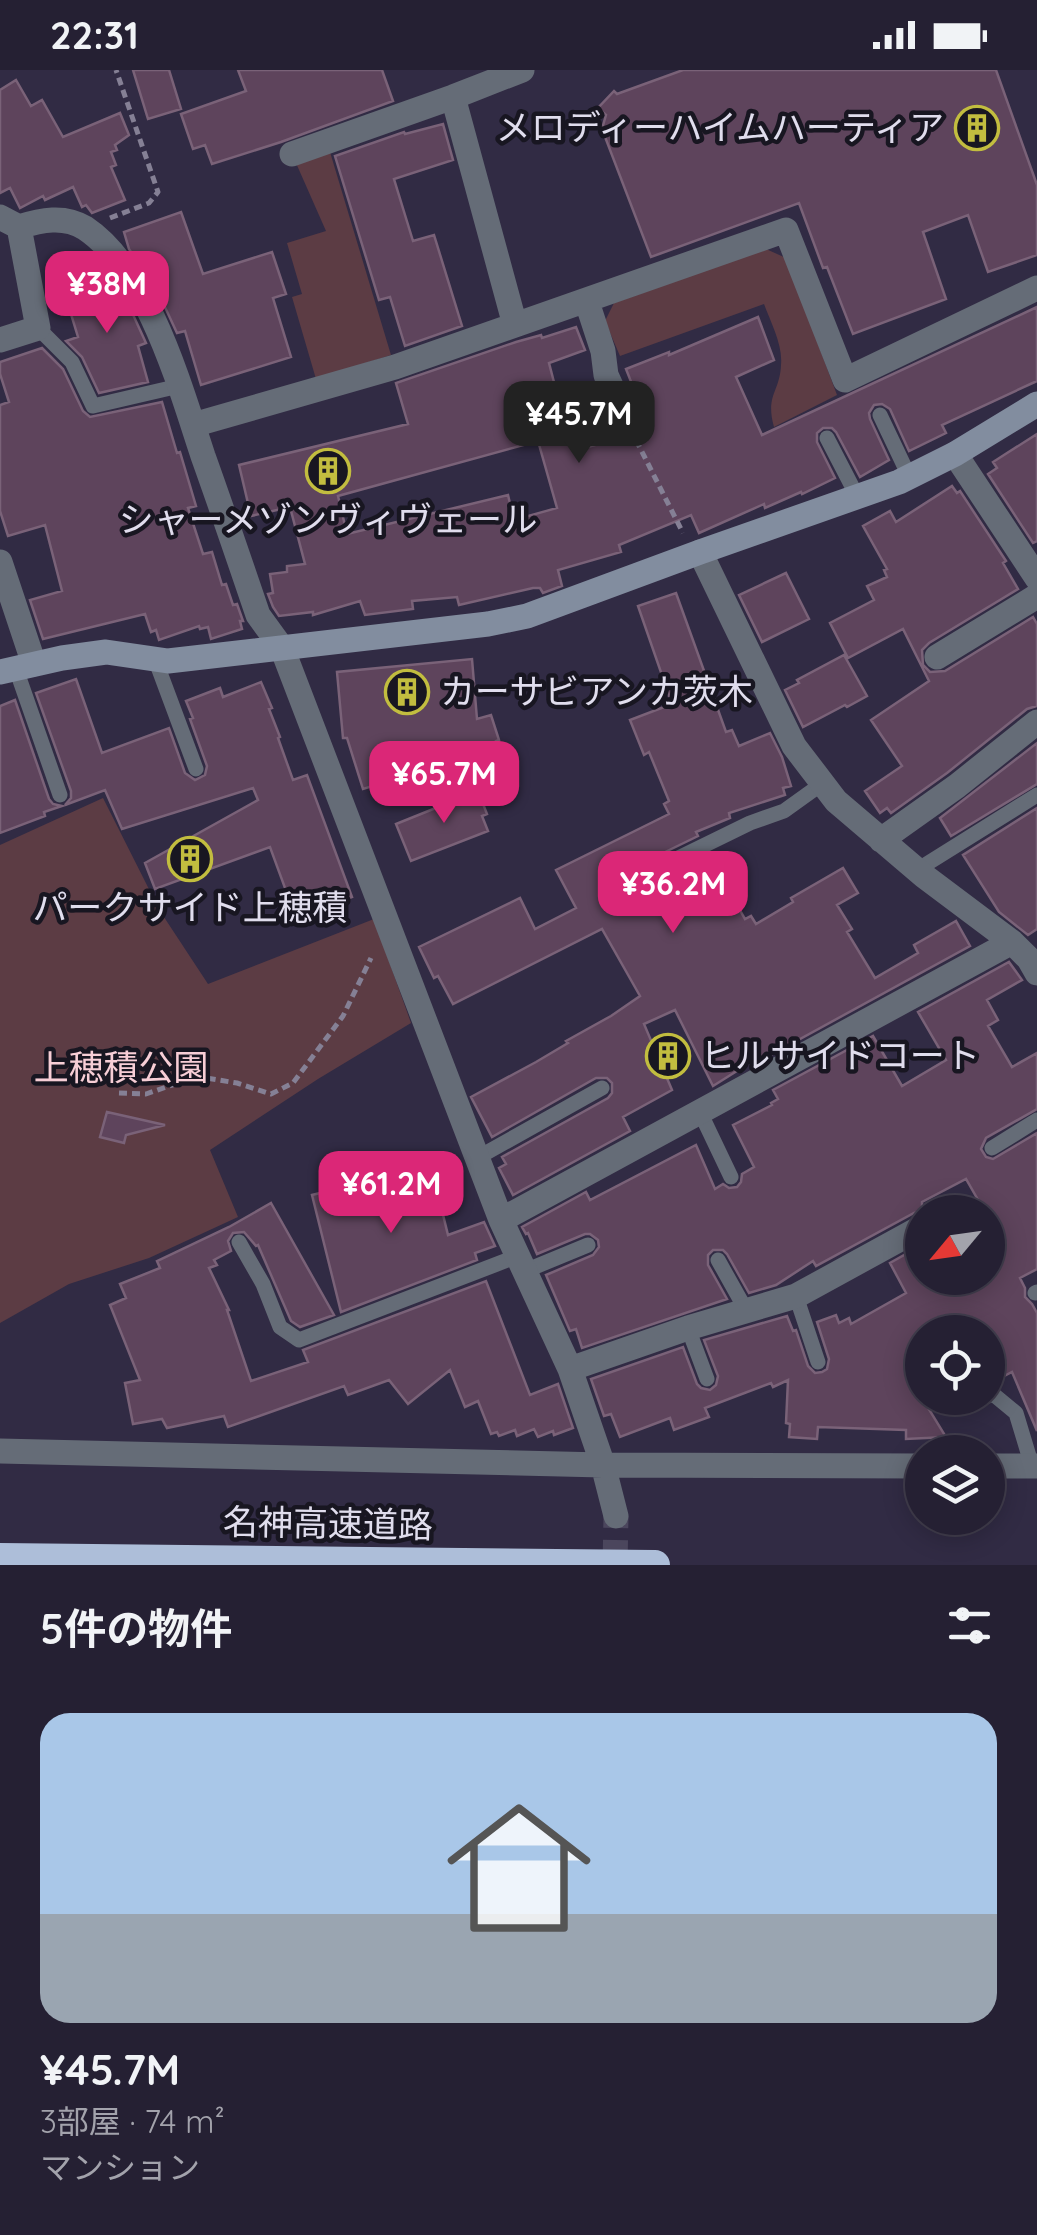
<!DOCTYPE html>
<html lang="ja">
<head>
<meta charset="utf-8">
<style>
	body { margin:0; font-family:Quicksand,"Noto Sans JP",sans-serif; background:#2d283b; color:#f1f3f6; height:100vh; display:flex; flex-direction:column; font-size:38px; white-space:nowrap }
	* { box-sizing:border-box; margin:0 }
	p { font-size:32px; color:#a3a3ac }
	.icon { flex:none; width:55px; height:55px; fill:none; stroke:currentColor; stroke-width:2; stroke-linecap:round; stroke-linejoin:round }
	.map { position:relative; height:1495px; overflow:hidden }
	.drawer { display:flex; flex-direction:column; background:#252033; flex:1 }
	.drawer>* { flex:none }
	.needle { width:65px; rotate:241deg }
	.buttons { position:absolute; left:905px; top:1125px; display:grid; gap:20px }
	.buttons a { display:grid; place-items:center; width:100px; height:100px; border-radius:50%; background:#252033; box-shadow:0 5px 25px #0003,0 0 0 2px #423e4e; font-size:50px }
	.price { position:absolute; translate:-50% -85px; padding:0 22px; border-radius:20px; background:#db2777; color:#fff; font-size:32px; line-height:65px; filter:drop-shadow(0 2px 5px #0008) }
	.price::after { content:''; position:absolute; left:50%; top:60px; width:30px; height:22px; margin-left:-15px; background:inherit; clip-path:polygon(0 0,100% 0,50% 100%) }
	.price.current { background:#222; color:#fff }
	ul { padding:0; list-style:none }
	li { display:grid; align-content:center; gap:20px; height:530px; padding:0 40px }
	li+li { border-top:2px solid #423e4e }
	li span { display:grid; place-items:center; height:310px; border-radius:30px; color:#555 }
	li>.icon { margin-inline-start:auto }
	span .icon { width:180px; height:180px; fill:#fffc; stroke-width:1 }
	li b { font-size:42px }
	h2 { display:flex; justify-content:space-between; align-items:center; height:120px; padding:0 40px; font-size:42px }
	.status { display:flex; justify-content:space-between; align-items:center; height:70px; padding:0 50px; background:#252033; direction:ltr }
	.status svg { height:28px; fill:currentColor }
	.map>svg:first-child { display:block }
	.green { fill:#5c3c44 }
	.building { fill:#5e445c; stroke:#7a6278; stroke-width:2.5; fill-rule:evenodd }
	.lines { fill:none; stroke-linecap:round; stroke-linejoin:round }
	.street-tunnel { stroke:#4b465d; stroke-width:25; stroke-dasharray:25 12; stroke-linecap:butt }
	.path { stroke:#858095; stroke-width:5; stroke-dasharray:8 5; stroke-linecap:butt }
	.lane { stroke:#656c77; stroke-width:15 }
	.street { stroke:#656c77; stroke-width:25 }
	.secondary { stroke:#828d9f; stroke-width:25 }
	.highway { stroke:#adbed9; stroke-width:30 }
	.labels { text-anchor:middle; stroke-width:9; stroke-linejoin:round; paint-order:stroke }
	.poi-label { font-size:35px; fill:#e0dded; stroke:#181621 }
	.park-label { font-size:35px; fill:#f7ced6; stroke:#181621 }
	.street-label { font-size:35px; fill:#e0dded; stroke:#181621 }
</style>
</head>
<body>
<div class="status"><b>22:31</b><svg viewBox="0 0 49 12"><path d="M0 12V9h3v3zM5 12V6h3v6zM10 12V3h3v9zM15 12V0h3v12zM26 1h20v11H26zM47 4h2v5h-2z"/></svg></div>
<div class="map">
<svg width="1037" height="1495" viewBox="0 0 1037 1495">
	<rect width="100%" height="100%" fill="#312b44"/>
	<path class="green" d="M330,82L391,285L316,309L292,227L302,224L287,173L326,161L296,93Z
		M766,179L786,188L837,325L774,357C765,325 780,322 781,295C783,275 771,253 764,234L620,286L605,251L614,233Z
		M103,728L160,841L208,914L374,849L411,953L318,1009L210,1080L238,1147L149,1188L69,1214L0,1253V775Z"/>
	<path class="building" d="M133,0H169L181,39L148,49Z
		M238,0H382L393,31L281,72L212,94L205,75L193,79L181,44L246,21Z
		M683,0H996L1037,115V185L988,202L968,145L923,162L946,229L853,264L827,197L823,198L799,133L651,187L602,59L606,45L598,38L614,21L617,24Z
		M16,10L31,36L42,30L63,67L120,43L129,65L115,75L117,80L111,82L116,95L111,97L125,130L92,143L86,135L82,137L73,117L45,130L43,126L20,138L10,118L0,123V20Z
		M443,54L453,90L394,109L413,171L434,165L462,256L405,276L390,227L379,230L335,86L404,62L405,64Z
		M181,142L203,204L272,182L286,224L273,228L291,287L201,315L185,261L177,263L158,222L129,179L124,162Z
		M111,208L130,238L146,273L138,276L148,312L99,323L82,287L66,271L78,267L64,221Z
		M1037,237V311L942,355L946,363L909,381L890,339L882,334L874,335L869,343L870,349L889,390L860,407L836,362L832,358H823L817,363V372L835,408L802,424L801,422L765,438L764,434L699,463L691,445L619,475L621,482L558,500L562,516L543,523L540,518H533L459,535L457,527L412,531L413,539L365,545L360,531L313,545V542L279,546L273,537L268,524L273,523L270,504L287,502V496L305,494L290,437L251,446L239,395L408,354L396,313L516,272L541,265L542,268L576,257L585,280L549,293L561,339L569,337L581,379L650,360L626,299L669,282V285L758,247L774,290L736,307L762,365ZM538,371L557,438L514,450L508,425L347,464L338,426Z
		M42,278L63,299L83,341L90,347L162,332L177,383L180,382L196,436L188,438L203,484L212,482L222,515L226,514L233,535L237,534L243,551H240L242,559L211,569L208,557L200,559L199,556L159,570L156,560L151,562L145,544L43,569L30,530L62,521L45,455L8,466L0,441V335L9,332L0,304V292Z
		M1037,364V471L1033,473L988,404L997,398L993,392Z
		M952,416L957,423L960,421L1006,491L1003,493L1018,519L929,573L922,580L923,595L930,602L945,601L1033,547L1037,554V636L1027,639L947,703L891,743L887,738L880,743L865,721L902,696L871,650L929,611L903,559L848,588L830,553L874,530L867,516L887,507L884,500L887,499L863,456L890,441L896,452Z
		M786,503L809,549L762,572L739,525Z
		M676,523L726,662L732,660L739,676L770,663L782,687L791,716L783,718L785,725L729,743L730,748L696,762L698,766L610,809L604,817L605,825L613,830L620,829L709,786L745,849L751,846L756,854L793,832L791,828L843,798L858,823L837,835L852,859L847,862L875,908L918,883L914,875L956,851L970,876L758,992L756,989L713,1016L675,940L644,954L672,1020L623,1047L630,1061L513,1125L499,1098L506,1094L502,1087L608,1028L612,1023V1013L607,1008H596L492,1067L471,1027L536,992L568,973L566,971L611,946L640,926L602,859L453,934L438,906L434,908L419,877L520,828L535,859L576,838L556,800L669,744L664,734L669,731L649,682L644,685L630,650L672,634L638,536Z
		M844,585L867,626L847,637L845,635L803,657L785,620L799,613L797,610Z
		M472,589L477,649L491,645L499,670L496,671L498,678L363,719L347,668H343L337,602Z
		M76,609L102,683L169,658L185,703L195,710L205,705L207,696L190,649L193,648L186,631L220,618L223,627L261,612L272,638L269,639L280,667L278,668L293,710L307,705L352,827L296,848L270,777L155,819L145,793L258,730L253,718L122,759L105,720L65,735L71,728V721L36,623Z
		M15,630L49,729L53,734L62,736L44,742L45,746L0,763V636Z
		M1037,673V714L951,766L940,748Z
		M478,721L487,744L482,746L488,761L411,791L396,754Z
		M1037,738V859L1028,865L999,842L963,785Z
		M1009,892L1022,910L987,930L998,950L988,956L1012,997L1037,983V1039L986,1068L981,1079L986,1087L993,1089L1037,1063V1199L1020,1208L1025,1218V1227L1032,1234L1037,1243V1361L1012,1302L1004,1306L997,1290L988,1294V1262H922V1328L946,1367L906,1369V1360L818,1357L817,1369L789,1367L790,1354L786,1353L788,1310L773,1317L771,1313L705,1338L709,1347L674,1360L670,1348L620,1367L611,1344L604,1346L591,1309L683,1277L697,1314L701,1318L710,1320L716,1315L718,1306L704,1270L787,1246L793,1261L796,1260L808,1296L815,1303L822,1302L827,1299L829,1289L817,1252L836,1245L839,1253L849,1248L851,1254L906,1223L890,1193L922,1175V1208H988V1142H985L966,1109L922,1132V1141L914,1143L816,1196L813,1191L776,1215L749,1223L727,1184L723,1180H713L708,1185V1195L727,1229L582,1278L576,1259L570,1261L546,1205L593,1185L599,1177L598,1170L590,1164H585L537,1184L528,1163L526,1164L522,1157L586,1122L590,1130L696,1075L715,1119L723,1114L729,1118L737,1117L741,1112L742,1104L754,1097L733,1055L772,1035L771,1033L778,1029L773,1020L873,966L902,1016L946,990L918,942Z
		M107,1042L165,1055L126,1065L124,1073L100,1067Z
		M431,1096L448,1165L484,1152L495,1176L475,1183L477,1190L341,1242L312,1125Z
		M271,1133L334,1245L300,1257L291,1251L258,1175L256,1176L244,1162L233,1163L228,1171L231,1181L214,1190L217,1195L209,1198L229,1240H227L251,1311L308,1292L303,1280L486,1211L530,1325L558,1314L573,1358L554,1365L553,1361L538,1367L534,1359L517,1366L515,1360L499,1366L497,1362L491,1364L478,1331L465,1337L450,1300L408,1334L389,1310L348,1325L344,1316L228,1357L224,1346L167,1358L162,1349L133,1354L125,1313L140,1310L110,1235L126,1228L120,1214L160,1198L157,1191L229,1157Z"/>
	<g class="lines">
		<path class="street-tunnel" d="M615,1495L616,1446"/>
		<path class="path" d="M110,148L149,133L158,122L116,0
			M636,370L683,463
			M119,1023L146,1024L178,1013L206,1008L237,1013L271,1024L293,1013L343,946L371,888"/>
		<path class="lane" d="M38,258L72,292L93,336L179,316
			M880,345L909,406
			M827,368L857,426
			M155,589L196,699
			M16,599L60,725
			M917,800L1037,725
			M615,819L750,753L784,741L823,713
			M700,1042L731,1107
			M992,1078L1037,1050
			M477,1088L602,1018
			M239,1172L263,1214L280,1257L299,1270L518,1186
			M718,1190L746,1240
			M525,1201L588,1175
			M1035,1223L1037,1222
			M796,1226L818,1292
			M688,1258L707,1309
			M988,1326L993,1324L1016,1343L1032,1396
			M951,1334L979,1328"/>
		<path class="street" d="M453,27L515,255
			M292,84L453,27L522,0
			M0,147L19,157C41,150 64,145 85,158C148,200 180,317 203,386C222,439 240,492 258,545L282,578L501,1150L570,1299L603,1395L616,1446
			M587,232L603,281L606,305L626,349
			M0,270L38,258L19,157
			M193,355L395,297L786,160L845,310L1037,218
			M955,384L1037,508
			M700,482L794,676L836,731L924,806L1012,872L1029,889L1037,903
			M0,492L34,594
			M937,587L1037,526
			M881,770L957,716L1037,652
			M949,1142L959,1137
			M501,1150L1012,872
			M570,1299L688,1258L796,1226L922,1157
			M0,1381L603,1395L922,1396
			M988,1396H1037"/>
		<path class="secondary" d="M0,602L62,588L106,582L168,591L488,554L527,546L700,482L899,412L955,384L1037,334"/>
		<path class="highway" d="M0,1488L655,1495"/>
	</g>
	<defs>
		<symbol id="building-ring" viewBox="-11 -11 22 22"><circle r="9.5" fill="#181621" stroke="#c2bd3f" stroke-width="1.5"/><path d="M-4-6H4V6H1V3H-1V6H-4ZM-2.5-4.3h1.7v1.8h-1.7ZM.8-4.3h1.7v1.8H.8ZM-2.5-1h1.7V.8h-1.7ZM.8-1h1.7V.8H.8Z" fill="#c2bd3f"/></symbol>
	</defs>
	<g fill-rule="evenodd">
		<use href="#building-ring" x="952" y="33" width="50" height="50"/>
		<use href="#building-ring" x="303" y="376" width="50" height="50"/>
		<use href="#building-ring" x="382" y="597" width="50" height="50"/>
		<use href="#building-ring" x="165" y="764" width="50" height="50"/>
		<use href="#building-ring" x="643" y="961" width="50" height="50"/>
	</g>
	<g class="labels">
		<g class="poi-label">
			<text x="944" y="70" text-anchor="end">メロディーハイムハーティア</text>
			<text x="328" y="462">シャーメゾンヴィヴェール</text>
			<text x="440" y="634" text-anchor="start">カーサビアンカ茨木</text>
			<text x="190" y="850">パークサイド上穂積</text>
			<text x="700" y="998" text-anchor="start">ヒルサイドコート</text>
		</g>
		<g class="park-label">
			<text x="121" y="1010">上穂積公園</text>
		</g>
		<g class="street-label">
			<text transform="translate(328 1454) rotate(1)" y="12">名神高速道路</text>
		</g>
	</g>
</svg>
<div class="buttons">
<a><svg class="needle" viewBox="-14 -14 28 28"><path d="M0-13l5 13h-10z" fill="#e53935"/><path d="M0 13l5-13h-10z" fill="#a3a3ac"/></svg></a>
<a><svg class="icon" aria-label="locate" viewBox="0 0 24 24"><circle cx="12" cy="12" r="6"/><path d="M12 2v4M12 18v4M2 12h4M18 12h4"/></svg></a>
<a><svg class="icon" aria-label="layers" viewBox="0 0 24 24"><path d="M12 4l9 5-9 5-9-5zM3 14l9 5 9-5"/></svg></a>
</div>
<b class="price" style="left:107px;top:266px">¥38M</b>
<b class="price current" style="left:579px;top:396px">¥45.7M</b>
<b class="price" style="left:444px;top:756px">¥65.7M</b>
<b class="price" style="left:673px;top:866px">¥36.2M</b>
<b class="price" style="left:391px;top:1166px">¥61.2M</b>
</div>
<section class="drawer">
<h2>5件の物件<svg class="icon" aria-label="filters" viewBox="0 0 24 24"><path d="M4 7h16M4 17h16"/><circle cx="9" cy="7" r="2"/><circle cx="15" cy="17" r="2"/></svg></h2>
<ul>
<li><span style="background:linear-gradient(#a9c7e8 65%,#9aa5b1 0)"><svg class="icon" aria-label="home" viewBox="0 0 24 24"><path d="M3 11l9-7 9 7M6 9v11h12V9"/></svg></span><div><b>¥45.7M</b><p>3部屋 · 74 m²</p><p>マンション</p></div></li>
</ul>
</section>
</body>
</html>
